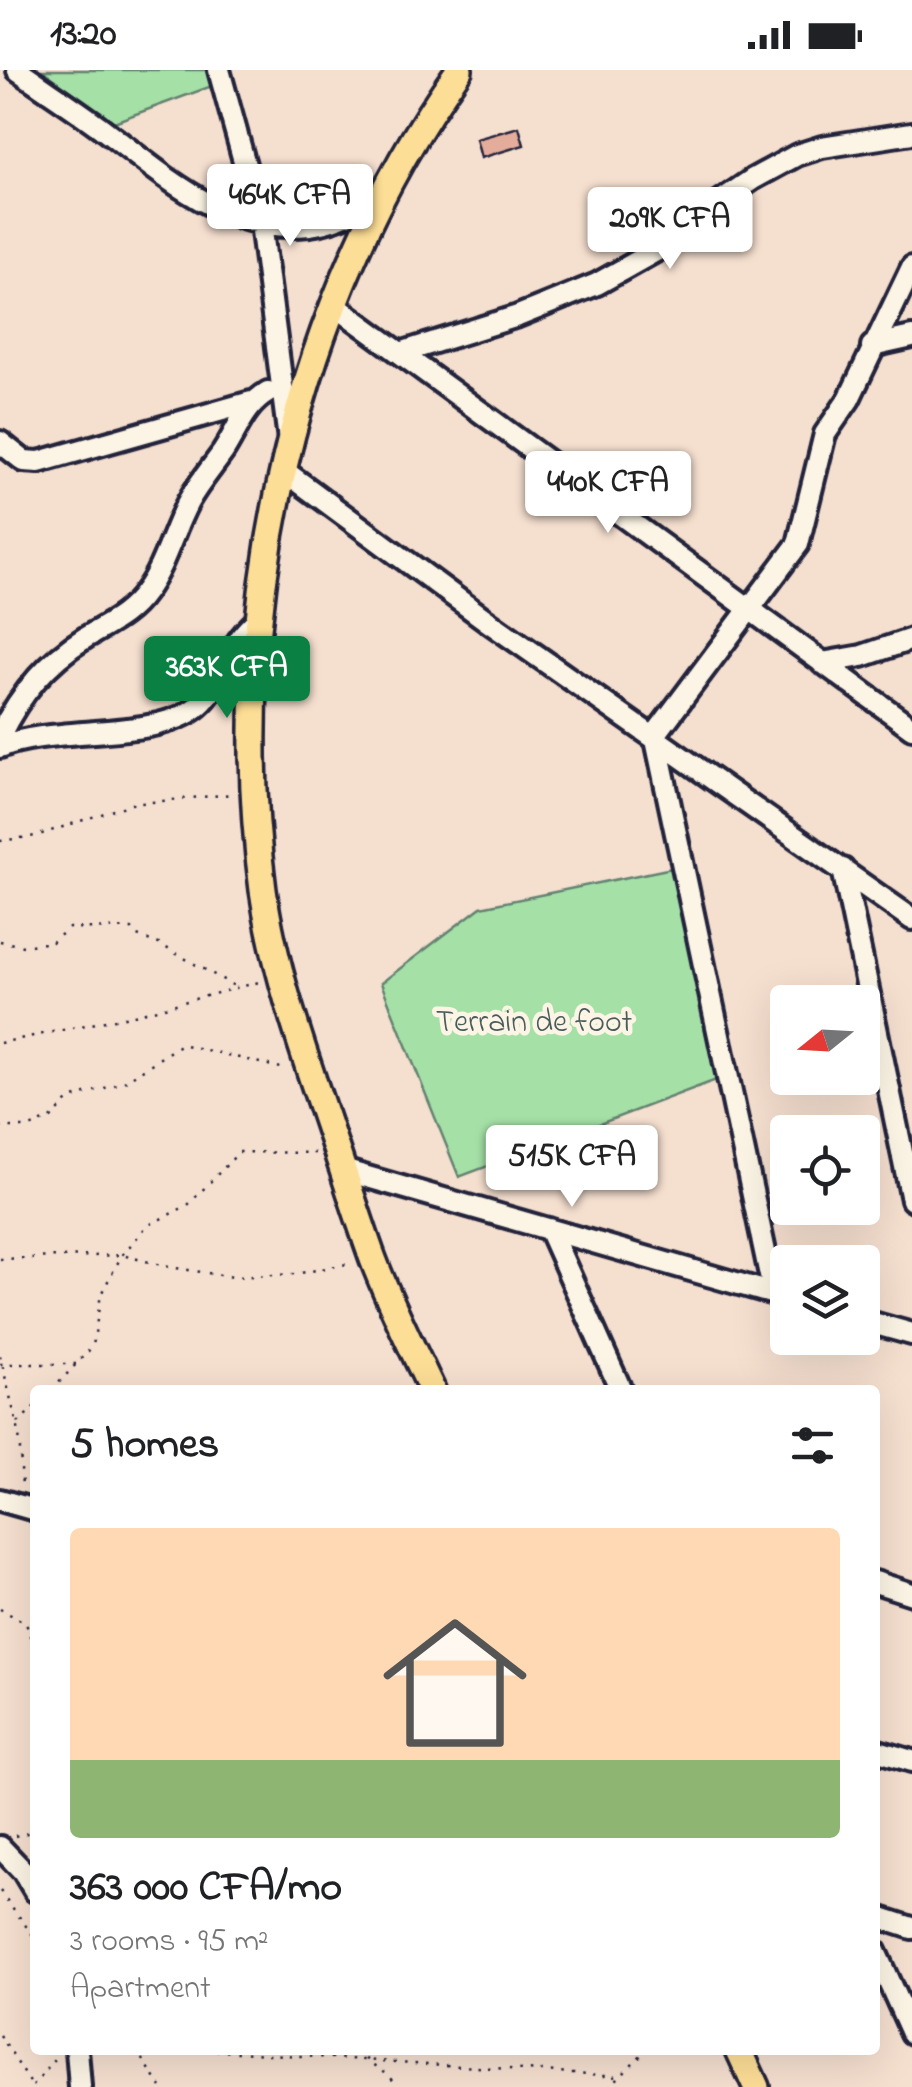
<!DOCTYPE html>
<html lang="en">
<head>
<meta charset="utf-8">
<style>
	body { margin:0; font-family:"Indie Flower",sans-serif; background:#f2f2f2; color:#202124; height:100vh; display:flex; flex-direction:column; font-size:38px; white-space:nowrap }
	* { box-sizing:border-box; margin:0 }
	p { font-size:32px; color:#757577 }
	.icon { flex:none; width:55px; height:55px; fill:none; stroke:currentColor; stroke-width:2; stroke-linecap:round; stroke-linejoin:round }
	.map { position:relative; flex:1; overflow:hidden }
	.panel { position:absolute; left:30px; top:1315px; width:850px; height:670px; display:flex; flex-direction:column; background:#fff; border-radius:10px; box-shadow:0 10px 40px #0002 }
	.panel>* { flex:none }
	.needle { width:65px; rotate:252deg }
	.buttons { position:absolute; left:770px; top:915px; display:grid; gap:20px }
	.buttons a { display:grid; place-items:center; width:110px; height:110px; border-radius:10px; background:#fff; box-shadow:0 10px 40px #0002; font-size:50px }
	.price { position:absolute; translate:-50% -85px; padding:0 22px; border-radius:10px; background:#fff; color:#222; font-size:32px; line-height:65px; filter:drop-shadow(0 2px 5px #0008) }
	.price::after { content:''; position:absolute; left:50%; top:60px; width:30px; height:22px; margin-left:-15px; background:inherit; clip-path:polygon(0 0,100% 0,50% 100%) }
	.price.on { background:#0b8043; color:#fff }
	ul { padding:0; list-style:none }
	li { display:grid; align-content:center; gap:20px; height:530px; padding:0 40px }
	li+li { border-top:2px solid #e0e0e0 }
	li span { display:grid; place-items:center; height:310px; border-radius:10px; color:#555 }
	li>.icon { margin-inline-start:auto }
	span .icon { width:180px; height:180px; fill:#fffc; stroke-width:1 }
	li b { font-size:42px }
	h2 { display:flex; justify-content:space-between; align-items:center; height:120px; padding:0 40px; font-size:42px }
	.status { display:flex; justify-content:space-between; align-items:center; height:70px; padding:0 50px; background:#fff; direction:ltr }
	.status svg { height:28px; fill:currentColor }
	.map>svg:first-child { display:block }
	.green { fill:#a5e1a7; stroke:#648271; stroke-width:2.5 }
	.building { fill:#e4ad9b; stroke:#22223b; stroke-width:2.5 }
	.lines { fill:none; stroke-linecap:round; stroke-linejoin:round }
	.minor-casing { stroke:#22223b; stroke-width:28 }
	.major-casing { stroke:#22223b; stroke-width:32 }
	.path { stroke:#22223b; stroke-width:2.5; stroke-dasharray:2.5 8; stroke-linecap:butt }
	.minor { stroke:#fcf5e5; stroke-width:20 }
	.major { stroke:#fdde96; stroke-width:25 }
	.labels { text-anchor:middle; stroke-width:9; stroke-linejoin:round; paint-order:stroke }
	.park-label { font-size:32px; fill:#495b5b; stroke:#fcf5e5 }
</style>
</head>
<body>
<div class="status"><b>13:20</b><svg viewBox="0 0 49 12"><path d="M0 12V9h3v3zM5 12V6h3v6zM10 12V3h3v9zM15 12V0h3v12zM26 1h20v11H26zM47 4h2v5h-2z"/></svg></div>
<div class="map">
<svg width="912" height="2017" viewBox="0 0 912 2017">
	<rect width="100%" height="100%" fill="#f5dfcf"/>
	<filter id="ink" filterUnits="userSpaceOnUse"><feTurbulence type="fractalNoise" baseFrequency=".01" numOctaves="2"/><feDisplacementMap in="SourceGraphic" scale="20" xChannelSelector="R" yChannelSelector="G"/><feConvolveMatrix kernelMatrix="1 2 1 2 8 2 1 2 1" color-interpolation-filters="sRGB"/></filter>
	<g filter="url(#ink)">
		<path class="green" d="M42,0H206L212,16L114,52Z
			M682,796L727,1006L459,1107L381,913L481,837Z"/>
		<path class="building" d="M519,57L524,75L481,88L476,69Z"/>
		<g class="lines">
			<defs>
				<path id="minor" d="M18,0C45,19 73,37 100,57C161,103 226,165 309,155C335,152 358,139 381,129
					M219,0L261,153L289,370
					M333,234L912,658
					M872,276L912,267
					M400,283L518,246L597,214L670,173L690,152L753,109L797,85L822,77L912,63
					M0,372L24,391L39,392L251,332
					M283,400L486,550L912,849
					M822,593L862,586L912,569
					M0,665C20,624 46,592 85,568C108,554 129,545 145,522C165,495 172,462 188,432C198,414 211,399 223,382C238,359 244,336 268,322
					M0,677C53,655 158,671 198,636C219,618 224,591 239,570C245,561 253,554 260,547
					M843,799L912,1130
					M343,1100L788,1228
					M549,1159L621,1320
					M774,1224L655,665L798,474L825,364L849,329L912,197
					M862,1250L912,1264
					M0,1430L35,1440
					M875,1512L912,1524
					M875,1680L912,1691
					M0,1777L23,1801L35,1821
					M875,1846L912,1858
					M875,1881L912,1963
					M77,1980L80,2017"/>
				<path id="major" d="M432,1320C412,1277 390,1234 373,1189C356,1142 341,1093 325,1046C300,972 274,897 263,820C225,541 295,230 459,0
					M739,1980L756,2017"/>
			</defs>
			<use href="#minor" class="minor-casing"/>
			<use href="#major" class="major-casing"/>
			<path class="path" d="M0,771L36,766L131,734L232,724
				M0,871L23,876L52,872L69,858L132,859L137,866L159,874L236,917
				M0,973L134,945L259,912
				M0,1057H30L51,1048L70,1029L124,1012L181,974L285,999
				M0,1189L122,1185L169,1197L233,1207L296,1204L352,1193
				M0,1286L19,1362L22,1417
				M0,1294H77
				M52,1320L93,1276L101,1224L122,1185L147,1156L188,1135L239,1082L316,1083
				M18,1353L35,1336
				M0,1539L26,1553L35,1582
				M15,1766L35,1761
				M0,1821L35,1868
				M0,1966L33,2017
				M137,1980L161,2017
				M205,1980L621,2006
				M360,1980C370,1999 387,1996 398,2017
				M33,2016L60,1984
				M609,2017L646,1980"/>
			<use href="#minor" class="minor"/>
			<use href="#major" class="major"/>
		</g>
	</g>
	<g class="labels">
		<g class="park-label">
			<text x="534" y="961">Terrain de foot</text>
		</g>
	</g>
</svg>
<div class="buttons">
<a><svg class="needle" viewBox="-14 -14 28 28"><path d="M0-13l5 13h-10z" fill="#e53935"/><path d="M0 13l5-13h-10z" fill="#757577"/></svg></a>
<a><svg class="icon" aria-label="locate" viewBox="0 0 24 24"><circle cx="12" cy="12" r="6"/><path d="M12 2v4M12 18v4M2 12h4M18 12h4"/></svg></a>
<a><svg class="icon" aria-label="layers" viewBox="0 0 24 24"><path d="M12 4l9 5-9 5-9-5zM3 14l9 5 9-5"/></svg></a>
</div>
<b class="price" style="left:290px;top:179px">464K CFA</b>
<b class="price" style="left:670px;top:202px">209K CFA</b>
<b class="price" style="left:608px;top:466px">440K CFA</b>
<b class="price on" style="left:227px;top:651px">363K CFA</b>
<b class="price" style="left:572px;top:1140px">515K CFA</b>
<section class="panel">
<h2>5 homes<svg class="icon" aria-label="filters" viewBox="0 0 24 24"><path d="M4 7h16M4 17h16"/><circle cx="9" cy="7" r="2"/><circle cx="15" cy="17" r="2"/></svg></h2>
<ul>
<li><span style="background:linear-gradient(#ffd9b3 75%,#8fb573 0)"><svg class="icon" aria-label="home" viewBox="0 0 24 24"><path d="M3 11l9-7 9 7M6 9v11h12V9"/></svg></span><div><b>363 000 CFA/mo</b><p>3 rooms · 95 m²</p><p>Apartment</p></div></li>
</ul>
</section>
</div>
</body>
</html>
